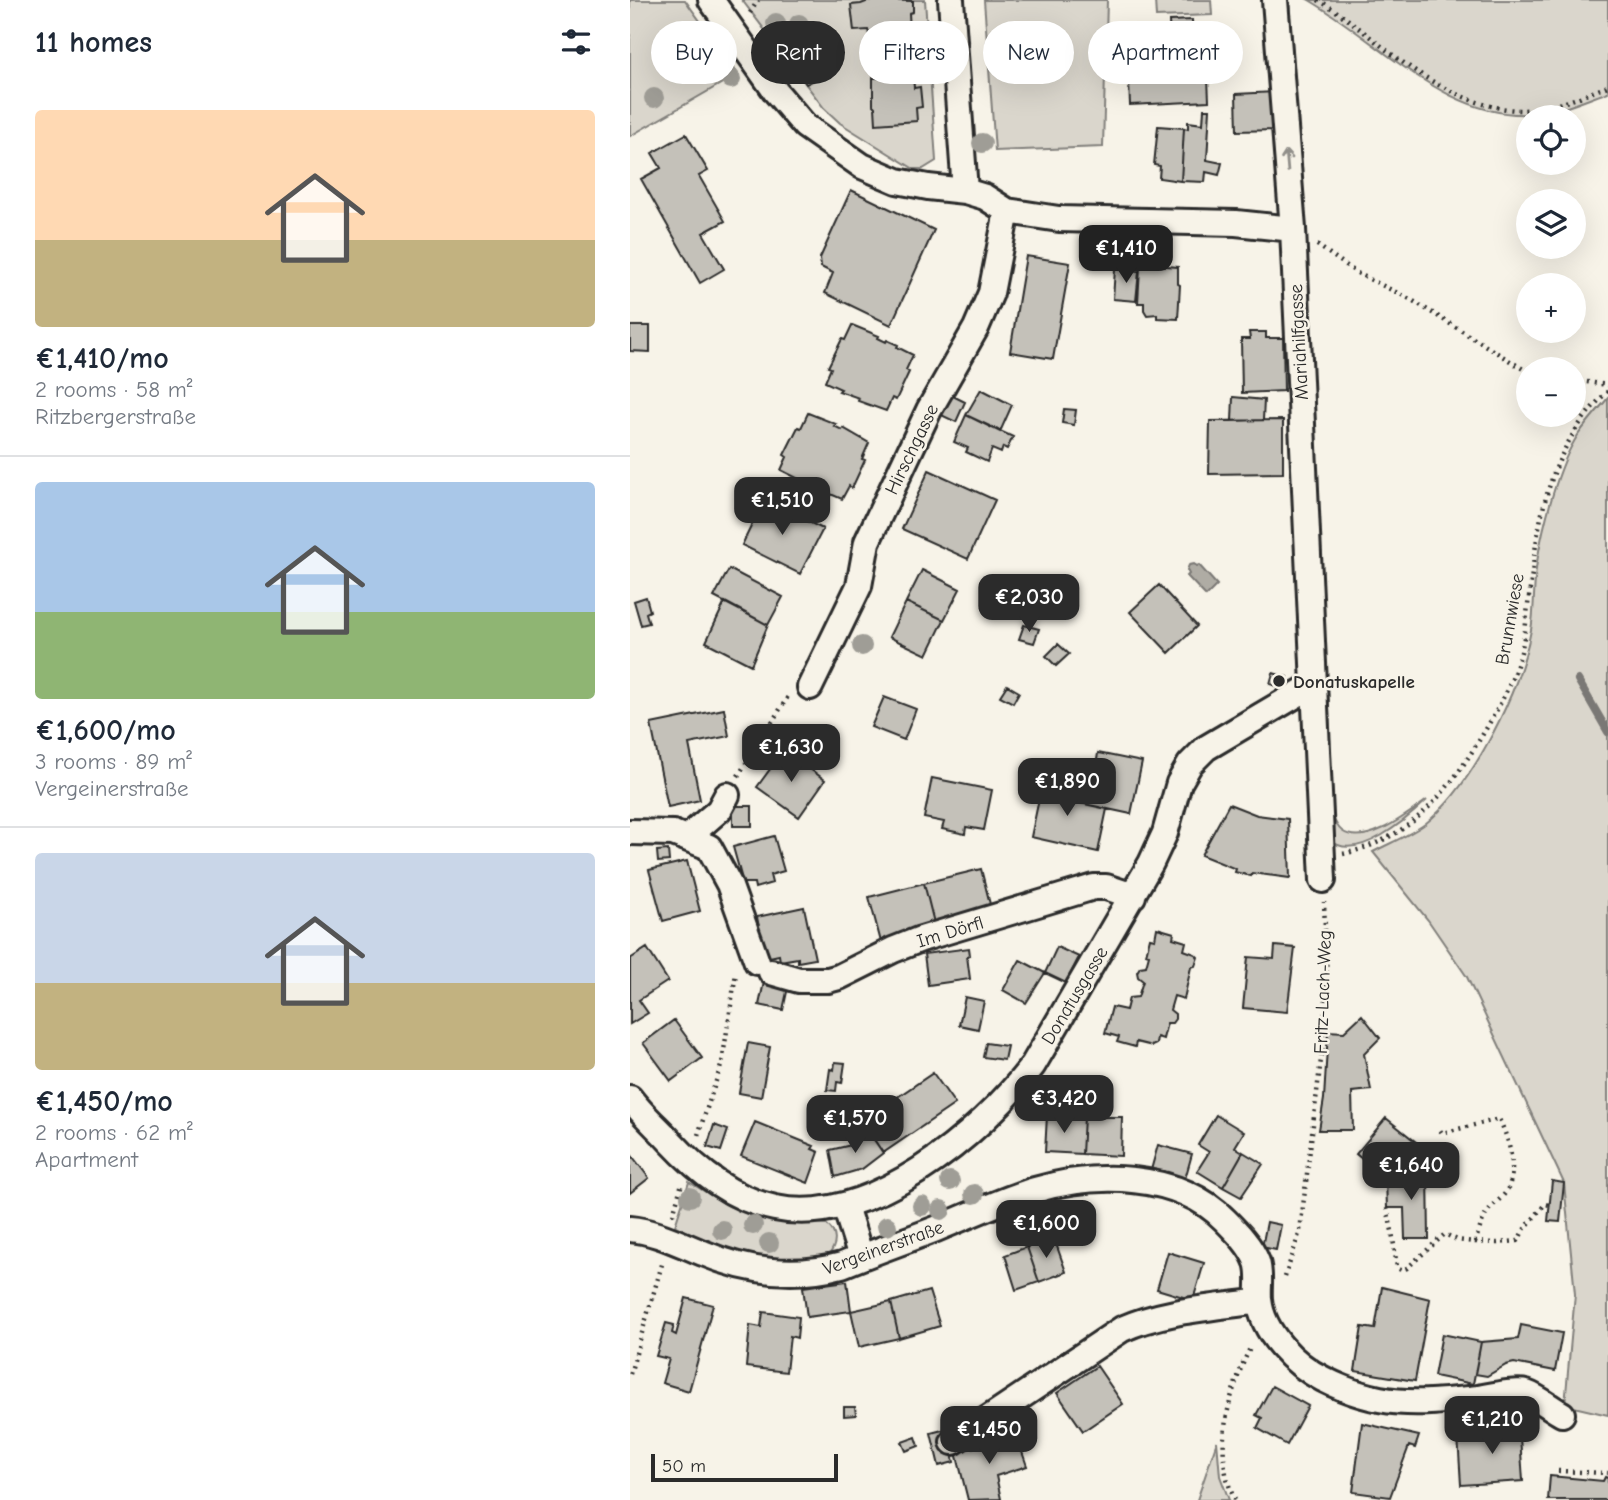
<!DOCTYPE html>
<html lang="en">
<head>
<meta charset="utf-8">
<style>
	body { margin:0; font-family:"Comic Neue",sans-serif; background:#f2f2f3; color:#1f2937; height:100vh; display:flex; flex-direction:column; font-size:26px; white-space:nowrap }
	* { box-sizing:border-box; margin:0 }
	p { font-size:23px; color:#747a83 }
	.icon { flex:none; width:38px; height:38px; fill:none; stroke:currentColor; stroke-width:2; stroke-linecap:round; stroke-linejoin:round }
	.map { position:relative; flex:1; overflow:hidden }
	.side { display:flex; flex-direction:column; background:#fff; width:630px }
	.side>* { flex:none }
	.top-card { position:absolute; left:21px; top:21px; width:665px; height:63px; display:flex; gap:14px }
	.controls { position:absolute; left:886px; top:105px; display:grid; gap:14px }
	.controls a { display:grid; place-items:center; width:70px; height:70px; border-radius:50%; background:#fff; box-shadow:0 7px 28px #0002; font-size:35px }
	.scale { position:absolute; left:21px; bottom:18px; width:187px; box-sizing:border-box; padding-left:7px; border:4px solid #2b2b2b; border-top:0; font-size:19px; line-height:24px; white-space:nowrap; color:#2b2b2b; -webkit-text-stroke:5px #f7f3e8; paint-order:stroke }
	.price { position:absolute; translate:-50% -60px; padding:0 16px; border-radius:14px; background:#2b2b2b; color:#fff; font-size:23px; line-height:46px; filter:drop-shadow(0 2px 4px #0008) }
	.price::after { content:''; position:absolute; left:50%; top:42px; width:21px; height:16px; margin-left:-10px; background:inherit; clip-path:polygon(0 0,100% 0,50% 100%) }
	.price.current { background:#222; color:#fff }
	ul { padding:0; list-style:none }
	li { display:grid; align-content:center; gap:14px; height:371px; padding:0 35px }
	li+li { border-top:2px solid #e0e1e3 }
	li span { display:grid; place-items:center; height:217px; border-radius:7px; color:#555 }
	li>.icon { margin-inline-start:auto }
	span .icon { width:126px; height:126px; fill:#fffc; stroke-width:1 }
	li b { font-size:30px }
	h2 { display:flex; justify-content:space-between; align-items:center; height:84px; padding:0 35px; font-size:30px }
	.chip { padding:0 24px; border-radius:32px; background:#fff; box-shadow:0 7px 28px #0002; font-size:24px; line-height:63px }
	.chip.current { background:#2b2b2b; color:#fff }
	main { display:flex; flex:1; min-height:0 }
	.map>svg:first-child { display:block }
	.green { fill:#dad6cc; stroke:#82807c; stroke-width:2 }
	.water { fill:#afaca4; stroke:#7a7874; stroke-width:2 }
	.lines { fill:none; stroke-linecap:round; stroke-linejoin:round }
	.stream { stroke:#7a7874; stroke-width:8 }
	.building { fill:#c4c1b9; stroke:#2b2b2b; stroke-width:2 }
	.minor-casing { stroke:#2b2b2b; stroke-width:30 }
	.path { stroke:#2b2b2b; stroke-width:4.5; stroke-dasharray:2 5; stroke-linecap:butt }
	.minor { stroke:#f7f3e8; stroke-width:24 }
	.tree { fill:#9f9d96 }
	.oneway { stroke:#918f8a }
	.poi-dot { fill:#2b2b2b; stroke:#f7f3e8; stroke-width:2.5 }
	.labels { text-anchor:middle; stroke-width:5; stroke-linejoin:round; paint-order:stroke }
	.street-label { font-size:19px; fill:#2b2b2b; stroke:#f7f3e8 }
	.poi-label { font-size:19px; font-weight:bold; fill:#2b2b2b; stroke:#f7f3e8; text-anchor:start }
</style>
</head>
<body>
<main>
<section class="side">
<h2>11 homes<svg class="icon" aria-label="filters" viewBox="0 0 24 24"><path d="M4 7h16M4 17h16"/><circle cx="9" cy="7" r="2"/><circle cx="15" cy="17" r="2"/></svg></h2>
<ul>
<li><span style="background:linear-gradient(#ffd9b3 60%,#c2b280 0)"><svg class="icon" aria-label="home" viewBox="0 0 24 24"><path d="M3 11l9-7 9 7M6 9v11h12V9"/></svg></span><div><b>€1,410/mo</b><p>2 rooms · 58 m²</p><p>Ritzbergerstraße</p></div></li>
<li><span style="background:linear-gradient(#a9c7e8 60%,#8fb573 0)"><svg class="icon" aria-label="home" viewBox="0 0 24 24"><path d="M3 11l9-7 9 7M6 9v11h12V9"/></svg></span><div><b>€1,600/mo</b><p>3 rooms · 89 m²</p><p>Vergeinerstraße</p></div></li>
<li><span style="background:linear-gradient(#c9d6e8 60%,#c2b280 0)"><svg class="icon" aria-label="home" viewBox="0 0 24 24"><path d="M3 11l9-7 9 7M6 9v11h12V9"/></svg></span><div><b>€1,450/mo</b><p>2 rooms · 62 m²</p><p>Apartment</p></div></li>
</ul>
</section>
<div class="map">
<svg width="978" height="1500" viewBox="0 0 978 1500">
	<rect width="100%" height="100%" fill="#f7f3e8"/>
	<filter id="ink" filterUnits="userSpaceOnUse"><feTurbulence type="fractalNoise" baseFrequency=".0143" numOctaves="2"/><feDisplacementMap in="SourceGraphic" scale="14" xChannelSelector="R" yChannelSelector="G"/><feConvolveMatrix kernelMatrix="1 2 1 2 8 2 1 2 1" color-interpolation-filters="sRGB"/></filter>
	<g filter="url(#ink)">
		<path class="green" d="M0,0H55L108,74L0,136Z
			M112,0H295L306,161L293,169H284L210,123L194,108Z
			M354,0H477L473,147L365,151Z
			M525,0H581L582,15L526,17Z
			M651,0H659L677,254L690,611L698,682L703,817C705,822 708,828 712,831C735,848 779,813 797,800C778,818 726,864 700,840Z
			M679,0H978V92C956,100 934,110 911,113C822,126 750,41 679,0Z
			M978,398V1415L935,1405L945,1294L934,1183L837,977L798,920L743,852C760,843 780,835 795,824C843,786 890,690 901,630C905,608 903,584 907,562C913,526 928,465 948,435C956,423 968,410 978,398Z
			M59,1182L99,1206L132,1219L196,1224C208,1233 207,1245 198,1256C169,1263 123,1262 95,1250C78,1243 62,1233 45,1226Z
			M587,1441L590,1476L599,1500H567Z"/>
		<path class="water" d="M564,564L567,566L569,565L587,585L576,596L557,576L559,574L557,570L559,565Z"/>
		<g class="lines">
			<path class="stream" d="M948,680L978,732"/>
		</g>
		<path class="building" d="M236,0L283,1V12L279,13L280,31L239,34L238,30L224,31L221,5L231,4L236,2Z
			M562,20L563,38L540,39L539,21Z
			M194,55L198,65L202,64L204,71L176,84L166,68Z
			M577,55L579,101L500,105L498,59Z
			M283,75L284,88L290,87L292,107L286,108L287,121L246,124L245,107L243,105V78Z
			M645,92L646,130L607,131L606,94Z
			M574,109H580L577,160L592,163L589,175L576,172L575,182L551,181L554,128L558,129V122L573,124Z
			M528,126L554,128L551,181L529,178L530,166L524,165Z
			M56,134L78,171L69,176L95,221L73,233L94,269L70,283L11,179L31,168L22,153Z
			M221,190L304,230L261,325L195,293L203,273L191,267L190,258Z
			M396,256L440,263L423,359L380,352Z
			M514,264L548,267V284L550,285L548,319L527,318V314L517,315L514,310V303H508L510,267H513Z
			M485,269L509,271L506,301L483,299Z
			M222,325L249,336L248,338L256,342L257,340L268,345L267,347L283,355L276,370L279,372L266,400L262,398L256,411L228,401L229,398L209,391L211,389L195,382L201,368L198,367L212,339L215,340Z
			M0,326H20V352L0,351Z
			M619,332H636V338H653L654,391L612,393L611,339H620Z
			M351,389L382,405L370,432L336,415Z
			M317,393L335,402L326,422L307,413Z
			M603,397L634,400L633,420L602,421Z
			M434,409L446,410L444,425L432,423Z
			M178,413L206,424L204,426L212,430L213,428L239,443L232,459L235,460L222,488L219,486L212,499L196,492L195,494L184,489L185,487L165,480L167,478L151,470L157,457L154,455L168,427L171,428Z
			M336,415L383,437L377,449L373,447L371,453L362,449L357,462L336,452L338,448L324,442Z
			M653,420V473L579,474L580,421Z
			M299,470L365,500L338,559L272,529Z
			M134,500L193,529L170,574L112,545Z
			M99,569L153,597L138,625L84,597Z
			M292,570L330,589L314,620L276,602Z
			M529,585L567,626L539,653L500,612Z
			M16,597L20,611L16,613L19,623L11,625L4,601Z
			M95,602L138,625L121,665L76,642Z
			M276,602L314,620L297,655L259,637Z
			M394,625L409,629L404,643L389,639Z
			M428,644L439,654L426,666L416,656Z
			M643,673L657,677L655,688L640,684Z
			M377,685L389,692L383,703L370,696Z
			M254,697L286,709L274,740L241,727Z
			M94,709L99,736L59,744L70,800L38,807L21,724Z
			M154,750L195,780L169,817L127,787Z
			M468,753L512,762L501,814L427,798L432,774L449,776L451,764L466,767Z
			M415,770L432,774L427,798L477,809L468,852L401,837Z
			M302,778L362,790L354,830L336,827L335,834L312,829L314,822L294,818Z
			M599,804L627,815L658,819L660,878L622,873L621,876L605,872L606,869L571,855Z
			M103,806H122V826H103Z
			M144,836L154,871L140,875L142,883L125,888L124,883H113L103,847Z
			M38,850L39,861L28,862L27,851Z
			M57,861L70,911L33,921L19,870Z
			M351,869L362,912L305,927L294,883Z
			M294,883L305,927L251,942L239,897Z
			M174,907L185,959L168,962V958L150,961L149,955L135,958L127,917Z
			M527,928L544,933L543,938L556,942L554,950L565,954L568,957L565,966L561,967L554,999L544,996L540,1010L545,1014V1019L542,1023H537L533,1039L527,1037L526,1044L522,1046L506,1042L505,1047L487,1042L489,1037L475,1033L482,1007L496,1010L499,998L508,997L513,981L508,977L507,972L510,967L516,966L519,955L516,954L520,938L525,939Z
			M645,946L665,948L657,1012L613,1008L618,957L644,959Z
			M427,947L449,957L436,983L415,973Z
			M17,948L38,981L9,1000L18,1013L0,1024V959Z
			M339,948L340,955L337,956L340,979L298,985L294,954Z
			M390,960L415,973L396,1003L373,990Z
			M134,982L158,987L153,1010L129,1005Z
			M335,997L354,1001L348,1029L329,1025Z
			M732,1015L750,1038L734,1054L741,1090L722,1092L723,1130H689L694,1099L698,1031L714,1032Z
			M44,1020L72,1058L41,1081L13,1043Z
			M118,1043L140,1047L131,1097L109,1093Z
			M356,1043L377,1046L374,1060L353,1057Z
			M205,1062L215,1063L212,1083L207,1082L206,1091L197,1090L200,1069L204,1070Z
			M303,1073L325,1104L253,1153L232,1121Z
			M417,1115L454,1117L452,1154L415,1152Z
			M586,1115L614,1132L605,1147L613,1152L593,1187L567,1171L579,1152L568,1145Z
			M454,1117H492L491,1156L452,1154Z
			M756,1118L786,1142L756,1179L726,1154Z
			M125,1122L184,1146L182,1149L189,1152L178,1183L111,1156Z
			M84,1125L98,1130L91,1151L77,1147Z
			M238,1131L253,1153L232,1169L205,1177L200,1150L221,1145Z
			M528,1145L562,1154L555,1179L521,1170Z
			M613,1152L633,1164L611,1197L593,1187Z
			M0,1153L19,1178L0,1193Z
			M798,1171L799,1239H775L774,1208H757L756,1179L770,1181V1172Z
			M922,1181L934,1183L930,1222L918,1221Z
			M637,1222L651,1225L646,1250L632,1247Z
			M424,1238L436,1272L409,1282L397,1247Z
			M397,1247L409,1282L386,1290L375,1255Z
			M538,1252L574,1263L563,1300L527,1289Z
			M217,1281L221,1311L177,1317L173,1287Z
			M752,1287L800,1299L785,1381L725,1371L732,1327L745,1329Z
			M299,1291L310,1326L269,1338L261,1302Z
			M56,1298L83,1305L59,1391L32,1383L39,1359L26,1356L36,1323L44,1325L42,1333L46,1335Z
			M261,1302L269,1338L229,1347L221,1311Z
			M133,1312L169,1317L167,1338L160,1336L156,1372L116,1367L120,1325L131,1327Z
			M891,1325L932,1333L925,1371L884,1363L876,1365L857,1376L845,1374L851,1342L888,1339Z
			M812,1334L851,1342L843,1384L804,1376Z
			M467,1366L493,1404L453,1431L427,1393Z
			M642,1386L678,1406L657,1445L627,1428L632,1418L626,1415Z
			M214,1407H225L226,1415L214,1416Z
			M889,1422L893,1481L831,1485L828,1436L857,1434L856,1425Z
			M732,1423L789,1436L785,1448L779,1446L760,1497L723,1492Z
			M316,1429L324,1462L309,1466L301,1433Z
			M385,1432L397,1466L366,1476L371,1499L338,1500L326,1452L362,1442Z
			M286,1437L289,1446L276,1451L272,1442Z
			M920,1476L973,1481L975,1477L978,1478V1500H918Z"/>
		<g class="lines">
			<defs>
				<path id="minor" d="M81,0L146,92L175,126L232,166L267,181L298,187L335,191L355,197L377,211L429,219L606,223L663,229
					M321,0L335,191
					M645,0L663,229L693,880
					M180,687L229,586L237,542L299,410L346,328L361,293L377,211
					M0,832L43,833L79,847L99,884L127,962
					M58,837L89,810L97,795
					M141,972L169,980H198L209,977L263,950L291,939L464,887H476L503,896
					M0,1098C11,1113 27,1127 40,1141C69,1172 102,1199 145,1208C239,1228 351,1134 403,1065L521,863L535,833L549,783L560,764L576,748L683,685
					M215,1206L231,1257
					M0,1229C25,1231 50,1244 73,1253C118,1272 164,1278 212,1265C243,1252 275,1241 306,1229C339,1216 371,1200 405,1190C466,1172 548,1172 595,1220C607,1232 621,1246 627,1262C631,1273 628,1287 629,1299C632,1333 665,1365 693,1379C750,1408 787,1404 848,1398C860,1396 886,1390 896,1393C908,1397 921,1408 932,1414
					M323,1442L492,1329C534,1310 584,1308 629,1301"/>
			</defs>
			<use href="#minor" class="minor-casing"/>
			<path class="path" d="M688,0C717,16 740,38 767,58C801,83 846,109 890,110C920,110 950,97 978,86
				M120,13L128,0
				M687,245L727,273L780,299L898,372
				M943,380L978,385
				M108,776L159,695
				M713,854C783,838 818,792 853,734C869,707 883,682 891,652C896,632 897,610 900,589C909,513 920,447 978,391
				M68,1135L92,1063L106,973
				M757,1208L762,1231L767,1268L771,1270L777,1268L815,1234L827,1240L845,1242C849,1232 852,1219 858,1211C864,1203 873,1198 877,1190C888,1170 879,1139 869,1119L812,1133L808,1127
				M43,1215L52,1183
				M845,1242L867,1243L888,1241L893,1231L915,1204L920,1205
				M655,1277L670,1231L692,1051L697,982L694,902
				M0,1374L33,1261
				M928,1471L978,1473
				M605,1500C581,1452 599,1391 621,1346"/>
			<use href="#minor" class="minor"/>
		</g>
		<g class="tree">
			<circle cx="146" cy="23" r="10"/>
			<circle cx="169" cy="24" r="10"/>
			<circle cx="164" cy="50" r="10"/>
			<circle cx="101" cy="79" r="10"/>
			<circle cx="24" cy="98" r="10"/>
			<circle cx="352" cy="143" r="10"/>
			<circle cx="232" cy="646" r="10"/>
			<circle cx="320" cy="1181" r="10"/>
			<circle cx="344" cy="1194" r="10"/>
			<circle cx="60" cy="1197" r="10"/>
			<circle cx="292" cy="1206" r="10"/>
			<circle cx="311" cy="1210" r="10"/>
			<circle cx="123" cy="1225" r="10"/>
			<circle cx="257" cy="1226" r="10"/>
			<circle cx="92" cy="1230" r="10"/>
			<circle cx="139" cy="1243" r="10"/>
		</g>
		<defs><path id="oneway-shaft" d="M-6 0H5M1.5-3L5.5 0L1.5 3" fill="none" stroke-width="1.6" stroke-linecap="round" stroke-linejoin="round" transform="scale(1.75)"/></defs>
		<use class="oneway" href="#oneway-shaft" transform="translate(657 161) rotate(-95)"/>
	</g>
	<circle class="poi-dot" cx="649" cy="681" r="7"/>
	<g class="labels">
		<g class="street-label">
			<text transform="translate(668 342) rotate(-93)" y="7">Mariahilfgasse</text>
			<text transform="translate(281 449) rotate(-64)" y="7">Hirschgasse</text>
			<text transform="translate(879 619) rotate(-80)" y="7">Brunnwiese</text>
			<text transform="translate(320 931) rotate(-17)" y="7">Im Dörfl</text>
			<text transform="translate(692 992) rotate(-88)" y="7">Fritz-Lach-Weg</text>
			<text transform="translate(444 995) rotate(-59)" y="7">Donatusgasse</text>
			<text transform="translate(253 1247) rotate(-20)" y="7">Vergeinerstraße</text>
		</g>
		<g class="poi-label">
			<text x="663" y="688">Donatuskapelle</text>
		</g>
	</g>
</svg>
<div class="controls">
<a><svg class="icon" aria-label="locate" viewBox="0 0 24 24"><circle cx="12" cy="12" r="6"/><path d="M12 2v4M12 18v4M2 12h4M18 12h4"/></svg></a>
<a><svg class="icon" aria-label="layers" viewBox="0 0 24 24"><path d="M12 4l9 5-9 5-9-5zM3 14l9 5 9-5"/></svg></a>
<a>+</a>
<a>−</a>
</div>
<div class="scale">50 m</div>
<b class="price current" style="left:496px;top:285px">€1,410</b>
<b class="price" style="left:152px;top:537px">€1,510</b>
<b class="price" style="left:399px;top:634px">€2,030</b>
<b class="price" style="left:161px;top:784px">€1,630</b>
<b class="price" style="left:437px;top:818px">€1,890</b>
<b class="price" style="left:434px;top:1135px">€3,420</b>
<b class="price" style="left:225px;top:1155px">€1,570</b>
<b class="price" style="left:781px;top:1202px">€1,640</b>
<b class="price" style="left:416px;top:1260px">€1,600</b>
<b class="price" style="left:862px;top:1456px">€1,210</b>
<b class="price" style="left:359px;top:1466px">€1,450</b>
<div class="top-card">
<a class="chip">Buy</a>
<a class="chip current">Rent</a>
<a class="chip">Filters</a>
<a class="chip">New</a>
<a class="chip">Apartment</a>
</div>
</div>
</main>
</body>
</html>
